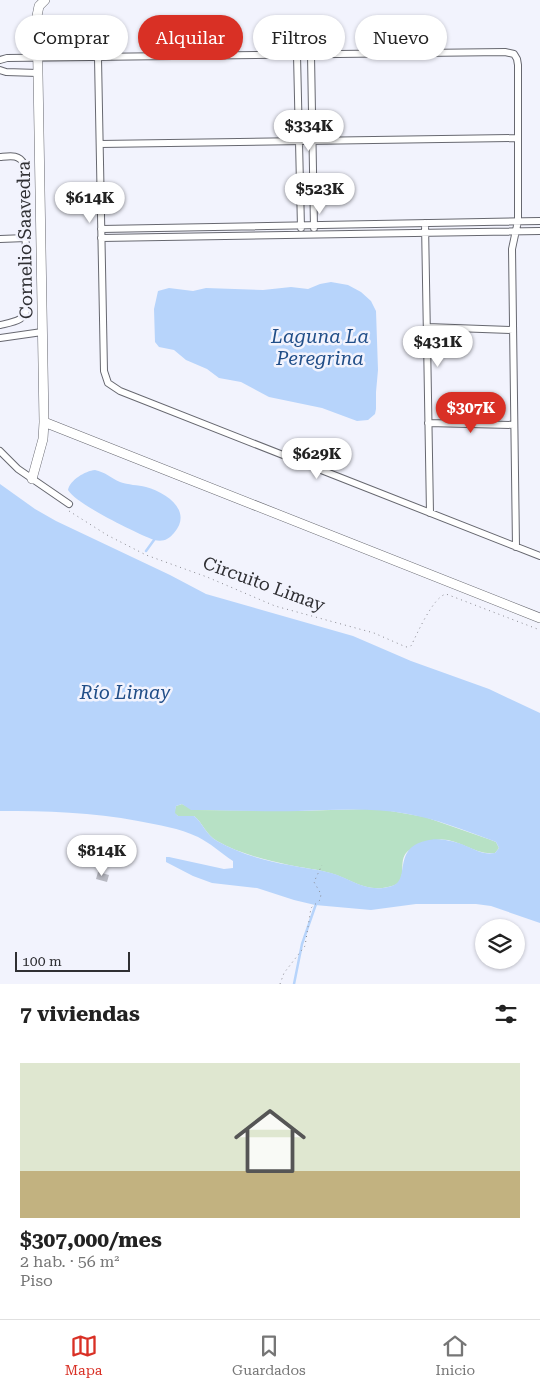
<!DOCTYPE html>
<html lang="es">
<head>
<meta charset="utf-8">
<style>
	body { margin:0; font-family:"Roboto Serif",serif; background:#f2f2f2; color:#222; height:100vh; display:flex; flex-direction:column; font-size:19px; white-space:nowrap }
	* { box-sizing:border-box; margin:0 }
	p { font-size:16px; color:#767676 }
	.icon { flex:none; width:28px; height:28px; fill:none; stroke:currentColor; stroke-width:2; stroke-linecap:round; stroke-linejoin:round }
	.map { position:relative; height:984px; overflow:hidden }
	.drawer { display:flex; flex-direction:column; background:#fff; flex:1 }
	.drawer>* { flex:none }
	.top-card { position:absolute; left:15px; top:15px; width:510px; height:45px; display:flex; gap:10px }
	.controls { position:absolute; left:475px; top:919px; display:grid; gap:10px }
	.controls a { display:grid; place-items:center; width:50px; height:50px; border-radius:50%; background:#fff; box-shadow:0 1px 4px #0004; font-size:25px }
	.scale { position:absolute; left:15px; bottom:12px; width:115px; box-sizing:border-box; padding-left:5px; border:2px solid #2f2f33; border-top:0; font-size:14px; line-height:18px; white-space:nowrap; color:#2f2f33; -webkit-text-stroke:4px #f2f3fd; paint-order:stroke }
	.price { position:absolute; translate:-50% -42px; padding:0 11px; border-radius:18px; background:#fff; color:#222; font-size:16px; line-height:32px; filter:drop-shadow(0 1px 2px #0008) }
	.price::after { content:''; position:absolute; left:50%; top:30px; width:15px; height:11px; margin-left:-8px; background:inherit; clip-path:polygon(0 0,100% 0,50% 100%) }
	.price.active { background:#d93025; color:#fff }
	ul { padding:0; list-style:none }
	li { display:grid; align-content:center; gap:10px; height:265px; padding:0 20px }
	li span { display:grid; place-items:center; height:155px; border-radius:0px; color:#555 }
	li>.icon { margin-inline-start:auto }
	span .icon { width:90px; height:90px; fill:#fffc; stroke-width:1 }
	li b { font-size:21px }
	h2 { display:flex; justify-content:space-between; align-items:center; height:60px; padding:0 20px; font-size:21px }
	.tag { padding:0 18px; border-radius:22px; background:#fff; box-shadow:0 1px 4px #0004; font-size:18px; line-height:45px }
	.tag.active { background:#d93025; color:#fff }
	.dock { display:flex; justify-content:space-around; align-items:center; height:70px; border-top:1px solid #e0e0e0; background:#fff; font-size:14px; color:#767676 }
	.dock a { display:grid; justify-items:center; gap:2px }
	.dock .active { color:#d93025 }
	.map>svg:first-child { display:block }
	.green { fill:#b7e1c5 }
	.water { fill:#b7d4fb; fill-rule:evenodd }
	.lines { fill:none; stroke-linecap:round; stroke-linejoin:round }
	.stream { stroke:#b7d4fb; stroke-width:2.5 }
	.building { fill:#b9bac3 }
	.street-casing { stroke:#676870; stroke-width:8 }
	.secondary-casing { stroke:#676870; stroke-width:10 }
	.path { stroke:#898990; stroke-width:1; stroke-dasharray:1 4; stroke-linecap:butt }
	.street { stroke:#fff; stroke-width:6 }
	.secondary { stroke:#fff; stroke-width:9 }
	.labels { text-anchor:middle; stroke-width:5; stroke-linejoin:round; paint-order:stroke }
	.street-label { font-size:18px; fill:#2f2f33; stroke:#f2f3fd }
	.water-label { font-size:19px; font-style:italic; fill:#214e88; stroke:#f2f3fd }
</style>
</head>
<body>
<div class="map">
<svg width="540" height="984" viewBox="0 0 540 984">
	<rect width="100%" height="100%" fill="#f2f3fd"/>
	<path class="green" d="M182,804L195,810L296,811L366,809L385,810L425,817L491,840L496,842L499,848L495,853C475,856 457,836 436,840C431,841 412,848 408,851C396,861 410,881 392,886C365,894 353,879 330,873C317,869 303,868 289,865C265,860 238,853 217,841C206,835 203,823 194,816H178L174,813L176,806Z"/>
	<path class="water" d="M331,282L348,285L361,292L371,301L376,311L378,370L376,392V409L375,414L368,420L357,421L322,408L269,397L241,382L219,378L207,369L186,360L174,350L159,347L155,342L154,309L158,291L169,288L193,291L206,288L263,290L291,287L308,289L320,284Z
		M95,470C105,472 111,478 120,482C128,485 138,485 146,487C167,493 193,511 174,533C168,540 163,542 154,540C136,533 76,504 68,490C70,480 85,471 95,470Z
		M0,484L35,509L56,521L170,575L206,594L353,636L411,661L489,689L540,713V923L491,906L476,904H416L371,910L315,905L294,900L257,888L212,883L193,876L166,862V857H169L224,869L233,868V861C221,853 210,843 198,837C179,828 159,825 138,821C93,812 46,811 0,811ZM182,804L191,810H195C230,810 264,812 298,811C335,810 371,807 408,814C436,819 464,830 491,840L496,842L499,848L495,853C483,855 476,850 466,846C454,841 438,837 425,841C392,849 411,880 392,886C366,894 353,879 331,873C317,869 303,868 289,865C265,861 238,853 217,841C206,835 203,823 194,816H178L175,813L176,806Z"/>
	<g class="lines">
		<path class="stream" d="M146,551L154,540
			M294,984L302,944L316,904"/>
	</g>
	<path class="building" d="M98,872L109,875L107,882L96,879Z"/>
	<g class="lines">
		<defs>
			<path id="street" d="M297,55L301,228
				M311,55L314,228
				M98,58L104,371L108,383L120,391L540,556
				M0,60L7,58L505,52L514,54L517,59L518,65V221L512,249L516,547
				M0,70L6,72L38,73
				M100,144L518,138
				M0,157C10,156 19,154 24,164L27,305C27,321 13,322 0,325
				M425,223L430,513
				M101,229L540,221
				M101,238L540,231
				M0,239L26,238
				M427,327L513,330
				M0,338L42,332
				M428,423L514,425
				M0,451L18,469L69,504"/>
			<path id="secondary" d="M44,422L540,618
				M32,479L43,439L44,422L37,16L39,6L45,0"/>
		</defs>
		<use href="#street" class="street-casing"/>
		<use href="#secondary" class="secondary-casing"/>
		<path class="path" d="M69,511L107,535L146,555L207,577L275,606L374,633L406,647L411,646C417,634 433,597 446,594L540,630
			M280,984L284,973L305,946L311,908L320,900L321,894L314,882L322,865"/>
		<use href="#street" class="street"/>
		<use href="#secondary" class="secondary"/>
	</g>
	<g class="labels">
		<g class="street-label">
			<text transform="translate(25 240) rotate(-91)" y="6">Cornelio Saavedra</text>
			<text transform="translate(264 584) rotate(20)" y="6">Circuito Limay</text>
		</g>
		<g class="water-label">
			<text x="320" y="343">Laguna La<tspan x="320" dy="22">Peregrina</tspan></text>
			<text x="125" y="699">Río Limay</text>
		</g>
	</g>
</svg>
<div class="controls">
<a><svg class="icon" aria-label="layers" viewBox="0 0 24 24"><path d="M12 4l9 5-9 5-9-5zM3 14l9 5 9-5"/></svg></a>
</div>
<div class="scale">100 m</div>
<b class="price" style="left:309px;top:152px">$334K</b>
<b class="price" style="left:320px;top:215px">$523K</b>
<b class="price" style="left:90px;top:224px">$614K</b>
<b class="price" style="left:438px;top:368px">$431K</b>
<b class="price active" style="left:471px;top:434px">$307K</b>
<b class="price" style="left:317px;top:480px">$629K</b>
<b class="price" style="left:102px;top:877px">$814K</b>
<div class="top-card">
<a class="tag">Comprar</a>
<a class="tag active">Alquilar</a>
<a class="tag">Filtros</a>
<a class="tag">Nuevo</a>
</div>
</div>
<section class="drawer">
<h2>7 viviendas<svg class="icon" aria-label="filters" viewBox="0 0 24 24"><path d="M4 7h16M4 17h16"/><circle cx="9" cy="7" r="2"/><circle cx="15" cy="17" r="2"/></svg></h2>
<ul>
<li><span style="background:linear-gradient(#dfe7d0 70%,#c2b280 0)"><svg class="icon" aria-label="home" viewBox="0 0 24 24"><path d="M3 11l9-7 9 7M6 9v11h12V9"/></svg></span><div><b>$307,000/mes</b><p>2 hab. · 56 m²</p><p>Piso</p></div></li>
</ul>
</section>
<nav class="dock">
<a class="active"><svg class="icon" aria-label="map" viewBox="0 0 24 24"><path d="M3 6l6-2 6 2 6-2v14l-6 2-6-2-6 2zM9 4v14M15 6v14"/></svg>Mapa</a>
<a><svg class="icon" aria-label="saved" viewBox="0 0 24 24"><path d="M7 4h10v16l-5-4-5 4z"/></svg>Guardados</a>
<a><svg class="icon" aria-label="home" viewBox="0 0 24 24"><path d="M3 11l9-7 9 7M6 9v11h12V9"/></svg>Inicio</a>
</nav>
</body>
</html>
